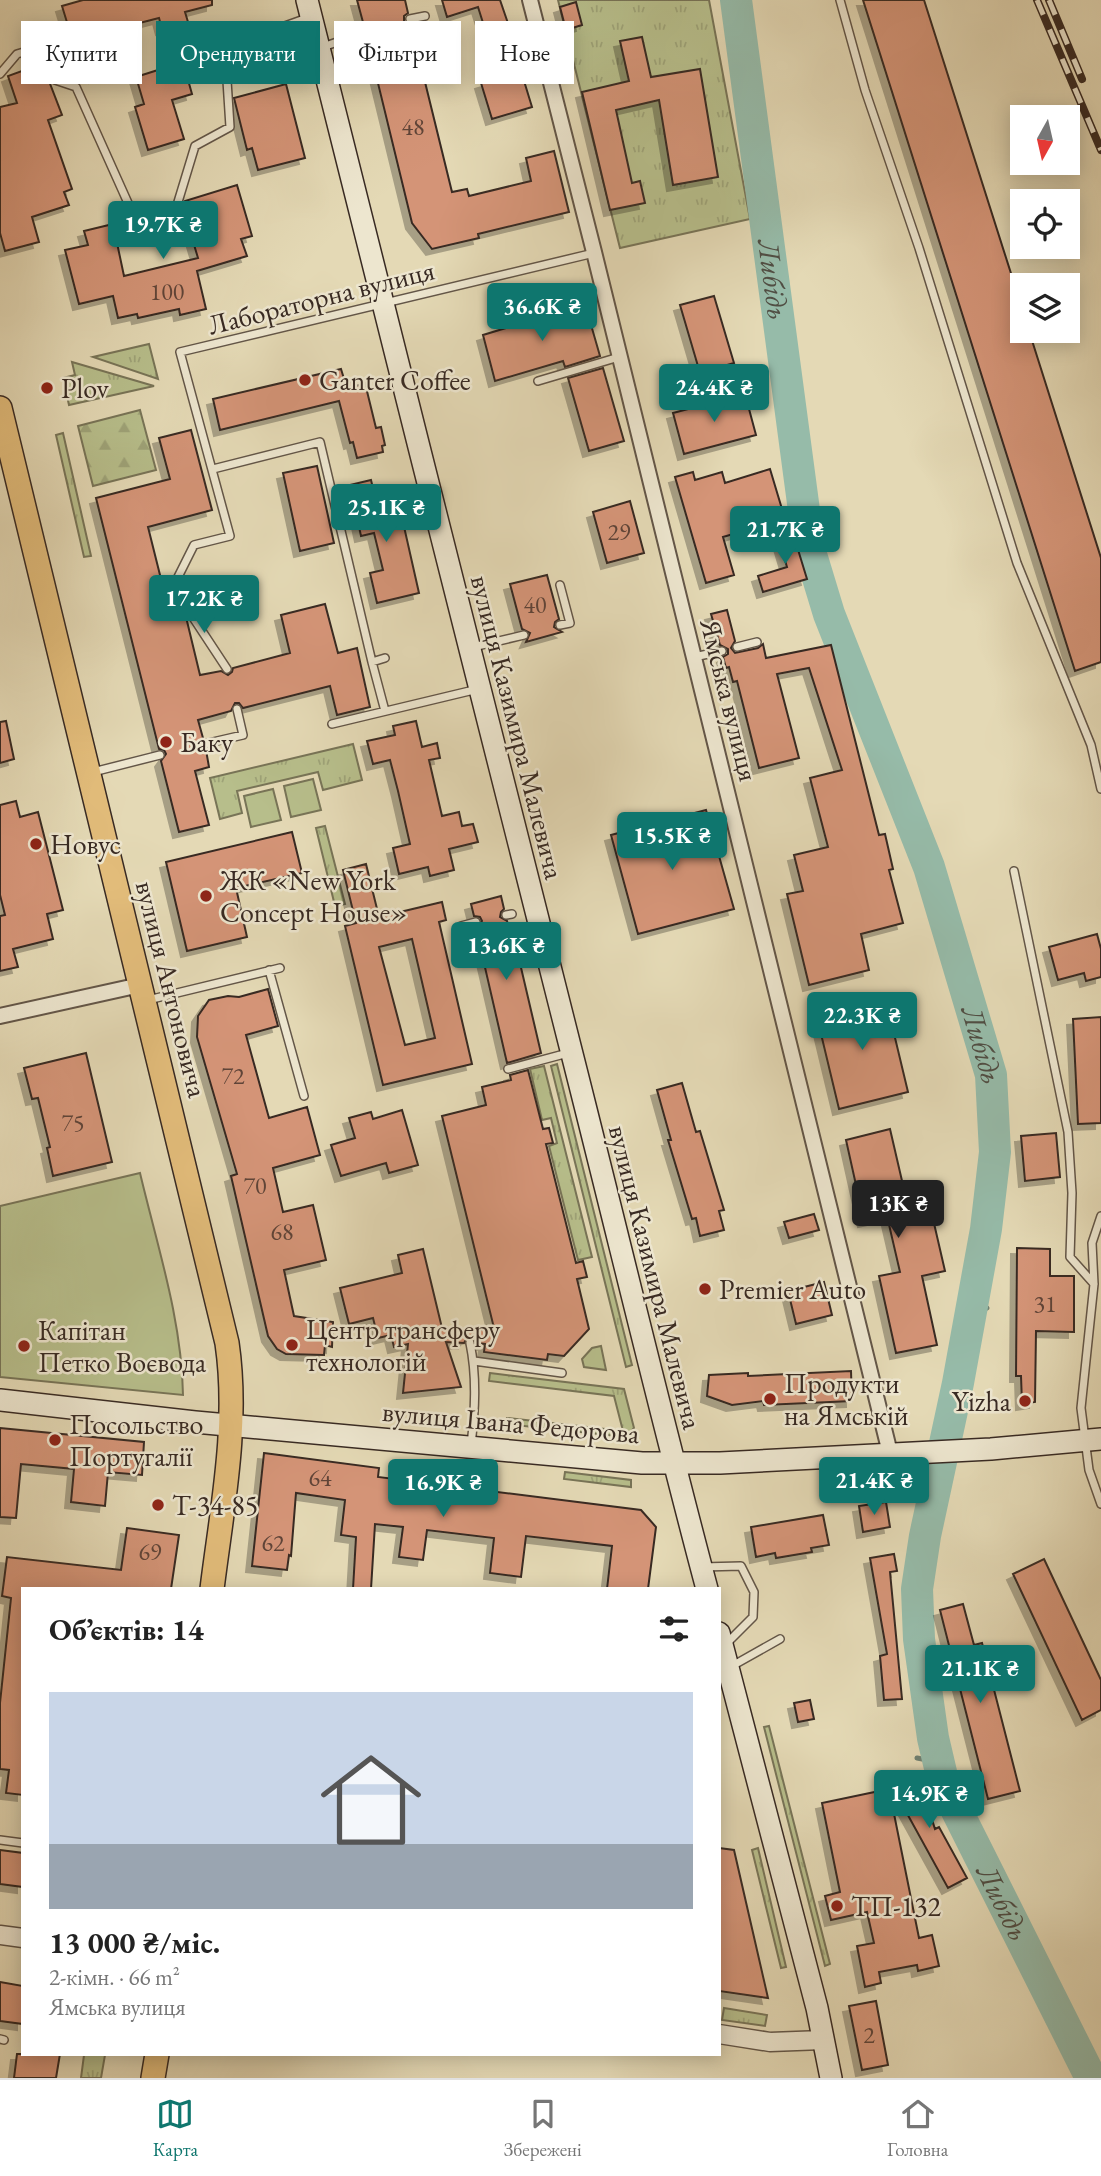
<!DOCTYPE html>
<html lang="uk">
<head>
<meta charset="utf-8">
<style>
	body { margin:0; font-family:"EB Garamond",serif; background:#f6f6f6; color:#222; height:100vh; display:flex; flex-direction:column; font-size:26px; white-space:nowrap }
	* { box-sizing:border-box; margin:0 }
	p { font-size:23px; color:#767676 }
	.icon { flex:none; width:38px; height:38px; fill:none; stroke:currentColor; stroke-width:2; stroke-linecap:round; stroke-linejoin:round }
	.map { position:relative; flex:1; overflow:hidden }
	.details { position:absolute; left:21px; top:1587px; width:700px; height:469px; display:flex; flex-direction:column; background:#fff; border-radius:0px; box-shadow:0 4px 18px #0003 }
	.details>* { flex:none }
	.guide { position:absolute; left:21px; top:21px; width:700px; height:63px; display:flex; gap:14px }
	.needle { width:46px; rotate:188deg }
	.buttons { position:absolute; left:1010px; top:105px; display:grid; gap:14px }
	.buttons a { display:grid; place-items:center; width:70px; height:70px; border-radius:0px; background:#fff; box-shadow:0 4px 18px #0003; font-size:35px }
	.price { position:absolute; translate:-50% -60px; padding:0 16px; border-radius:7px; background:#0f766e; color:#fff; font-size:23px; line-height:46px; filter:drop-shadow(0 2px 4px #0008) }
	.price::after { content:''; position:absolute; left:50%; top:42px; width:21px; height:16px; margin-left:-10px; background:inherit; clip-path:polygon(0 0,100% 0,50% 100%) }
	.price.on { background:#222; color:#fff }
	ul { padding:0; list-style:none }
	li { display:grid; align-content:center; gap:14px; height:371px; padding:0 28px }
	li+li { border-top:2px solid #e0e0e0 }
	li span { display:grid; place-items:center; height:217px; border-radius:0px; color:#555 }
	li>.icon { margin-inline-start:auto }
	span .icon { width:126px; height:126px; fill:#fffc; stroke-width:1 }
	li b { font-size:30px }
	h2 { display:flex; justify-content:space-between; align-items:center; height:84px; padding:0 28px; font-size:30px }
	.pill { padding:0 24px; border-radius:0px; background:#fff; box-shadow:0 4px 18px #0003; font-size:24px; line-height:63px }
	.pill.on { background:#0f766e; color:#fff }
	.tabs { display:flex; justify-content:space-around; align-items:center; height:98px; border-top:2px solid #e0e0e0; background:#fff; font-size:19px; color:#767676 }
	.tabs a { display:grid; justify-items:center; gap:4px }
	.tabs .on { color:#0f766e }
	.map>svg:first-child { display:block }
	.grass { fill:url(#grass-tufts); stroke:#787457; stroke-width:2 }
	.forest { fill:url(#forest-firs); stroke:#787457; stroke-width:2 }
	.park { fill:#b7be8b; stroke:#787457; stroke-width:2 }
	.lines { fill:none; stroke-linecap:round; stroke-linejoin:round }
	.stream { stroke:#708173; stroke-width:5 }
	.river { stroke:#96bba9; stroke-width:32 }
	.building { fill:#d49477; stroke:#382a23; stroke-width:2; fill-rule:evenodd; filter:url(#shadow) }
	.service-casing { stroke:#635648; stroke-width:10 }
	.minor-casing { stroke:#635648; stroke-width:18 }
	.tertiary-casing { stroke:#635648; stroke-width:21 }
	.secondary-casing { stroke:#382a23; stroke-width:24 }
	.primary-casing { stroke:#382a23; stroke-width:26 }
	.service { stroke:#ede6cf; stroke-width:7 }
	.minor { stroke:#ede6cf; stroke-width:14 }
	.tertiary { stroke:#ede6cf; stroke-width:18 }
	.secondary { stroke:#ede6cf; stroke-width:21 }
	.primary { stroke:#e2bc7a; stroke-width:23 }
	.rail-casing { stroke:#382a23; stroke-width:8 }
	.rail { stroke:#ede6cf; stroke-width:5; stroke-dasharray:16; stroke-linecap:butt }
	.poi-dot { fill:#8f2418; stroke:#ede6cf; stroke-width:2.5 }
	.labels { text-anchor:middle; stroke-width:5; stroke-linejoin:round; paint-order:stroke }
	.number-label { font-size:24px; fill:#5f4438 }
	.street-label { font-size:28px; fill:#382a23; stroke:#ede6cf }
	.poi-label { font-size:28px; fill:#382a23; stroke:#ede6cf; text-anchor:start }
	.water-label { font-size:30px; font-style:italic; fill:#504e44; stroke:#ede6cf }
</style>
</head>
<body>
<div class="map">
<svg width="1101" height="2078" viewBox="0 0 1101 2078">
	<defs>
		<pattern id="grass-tufts" width="24" height="20" patternUnits="userSpaceOnUse" patternTransform="scale(1.75)"><rect width="24" height="20" fill="#b7be8b"/><path d="M3 7l-1-3M5 7V3M7 7l1-3M15 17l-1-3M17 17v-4M19 17l1-3" fill="none" stroke="#9ea378"/></pattern>
		<pattern id="forest-firs" width="22" height="20" patternUnits="userSpaceOnUse" patternTransform="scale(1.75)"><rect width="22" height="20" fill="#b7be8b"/><path d="M5 1l3.5 6h-7zM16 11l3.5 6h-7z" fill="#9ea378"/></pattern>
		<filter id="shadow"><feDropShadow dx="-6" dy="6" stdDeviation="0" flood-color="#0004"/></filter>
	</defs>
	<rect width="100%" height="100%" fill="#e4d9b5"/>
	<filter id="stains"><feTurbulence type="fractalNoise" baseFrequency=".00286" numOctaves="4"/><feColorMatrix values="0 0 0 0 .2 0 0 0 0 .09 0 0 0 0 .02 0 0 0 .5 -.17"/></filter>
	<radialGradient id="worn" r=".72"><stop offset=".6" stop-color="#630" stop-opacity="0"/><stop offset="1" stop-color="#630" stop-opacity=".3"/></radialGradient>
	<path class="grass" d="M558,0H709L750,219L620,248Z
		M149,344L158,379L93,357Z
		M72,362L154,386L69,405L63,378L75,375Z
		M63,433L91,556L84,557L56,435Z
		M353,744L362,780L323,790L318,772L237,791L242,813L220,819L210,778Z
		M325,826L345,904L335,906L316,828Z
		M557,1064L632,1365L626,1367L551,1066Z
		M544,1066L592,1257L578,1260L549,1146L557,1143L551,1118L542,1120L530,1069Z
		M601,1346L606,1370L584,1367L582,1359L592,1348Z
		M490,1373L624,1389L634,1428L626,1437L506,1424L507,1418L623,1431L614,1396L489,1381Z
		M565,1472L631,1480V1487L564,1479Z
		M769,1726L830,1964L825,1966L764,1727Z
		M758,1848L786,1967L781,1968L752,1850Z
		M724,2008L767,2015L765,2026L722,2020Z
		M84,2055H105L101,2078H81Z"/>
	<path class="forest" d="M140,410L156,470L93,486L78,426Z"/>
	<path class="park" d="M313,779L321,810L291,817L284,786Z
		M273,789L281,820L251,827L244,796Z
		M140,1173C157,1245 182,1320 183,1395L0,1377V1206Z"/>
	<g class="lines">
		<path class="stream" d="M971,1312L987,1308
			M917,1758L938,1762"/>
		<path class="river" id="s1" d="M736,0L809,548L829,614L929,867L991,1075L995,1152L986,1229L958,1383L925,1536L917,1589L919,1639L933,1738L944,1785L1091,2078"/>
	</g>
	<path class="building" d="M83,0H212V5L185,12L188,22L162,29L159,18L116,29V32L108,34L119,69L95,77L90,61L58,71L51,49L73,42L62,6Z
		M357,0H405L408,13L404,16V21L411,25L452,192L467,189L469,196L531,181L526,158L554,151L569,212L478,234L479,238L432,249L412,223L367,38L371,31L364,26Z
		M442,0H500L512,35L489,42L478,7L447,17Z
		M863,0H924L1022,308V331H1029L1101,558V662L1075,671Z
		M576,2L582,25L566,30L560,7Z
		M642,37L651,77L700,69L718,177L673,185L659,100L616,110L632,183L640,181L645,203L610,210L582,92L629,81L620,41Z
		M54,60L59,75H52L49,81L62,115L48,120L72,189L64,192L69,205L32,217L39,242L5,251L0,233V107L17,103L8,76L41,64L49,68Z
		M183,62L192,94L172,100L184,139L148,150L135,107L144,104L136,77Z
		M521,71L532,107L492,119L481,83Z
		M286,84L305,158L258,170L252,148L247,150L234,98Z
		M237,185L252,236L241,239L247,256L197,271L206,309L180,315L179,309L138,318L137,314L118,318L113,296L79,304L65,250L88,245L84,231L113,224L124,276L198,258L183,208L185,201Z
		M714,296L734,363L700,373L680,305Z
		M585,304L600,356L565,367L563,361L495,381L483,335Z
		M603,368L624,441L589,451L568,378Z
		M341,369L345,382L351,381L353,387L365,383L376,428L381,427L385,445L382,446L383,452L357,458L353,442L350,443L339,401L220,430L213,399Z
		M745,394L756,435L684,454L673,413Z
		M191,430L212,510L148,527L170,615L182,612L186,617L200,675L221,671L228,675L232,672L233,668L290,653L281,615L325,604L338,653L357,648L370,707L337,715L330,686L243,708L239,703H235L231,711L198,720L203,738L198,745L200,749L206,750L209,767L195,771L209,825L179,832L161,761L166,754L164,750L159,749L96,498L170,479L159,438Z
		M317,466L334,543L300,551L283,473Z
		M770,469L785,519L723,537L734,575L706,583L675,477L693,472L695,480L722,472L725,483Z
		M371,480L377,505L398,500L419,593L377,603L370,573L383,570L374,533L361,536L350,485Z
		M630,501L644,553L607,563L593,512Z
		M792,530L807,579L763,592L758,576L787,567L777,534Z
		M547,575L559,619L555,622L554,627L562,632L526,642L530,633L522,629L510,584Z
		M727,610L735,641L731,648L735,653L758,648L763,644L766,658L831,645L879,835L885,834L893,869L889,870L903,923L861,934L869,970L809,985L787,894L803,891L794,855L828,847L810,778L842,770L809,668L777,674L799,758L759,768L737,681L733,682L729,667L726,668L723,657L728,654V649L720,645L711,614Z
		M6,721L14,759L0,763V722Z
		M416,721L422,747L437,743L440,758L429,760L442,816L459,812L462,826L473,824L478,842L449,849L454,870L430,876L428,867L399,874L393,848L410,844L398,791L390,760L373,764L367,741L395,735L393,726Z
		M16,801L20,817L38,812L63,910L47,914L53,939L13,949L18,967L0,971V916L5,915L0,895V805Z
		M706,810L734,909L638,934L611,835Z
		M292,832L302,873L236,888L247,937L187,951L166,862Z
		M366,864L379,917L442,902L446,920L439,922L472,1064L383,1085L345,926L356,923L343,870ZM412,939L435,1038L405,1045L379,947Z
		M501,896L504,909L501,912L500,917L507,921L513,943L515,942L541,1053L507,1063L481,950L477,928L482,921L480,917L474,916L471,904Z
		M1097,934L1101,949V977L1086,981L1084,973L1058,980L1049,947Z
		M268,989L278,1026L246,1035L269,1118L307,1107L320,1155L273,1168L283,1212L313,1205L326,1260L284,1270L294,1316L333,1322L332,1347L325,1345L324,1355L286,1354L277,1349L268,1336L231,1176L237,1174L197,1037L198,1016L209,1000L228,996L239,997Z
		M885,996L908,1092L839,1109L816,1013Z
		M1101,1017V1123L1078,1124L1073,1019Z
		M86,1053L112,1162L53,1176L47,1148L50,1147L38,1098L32,1099L24,1068Z
		M528,1070L543,1129L549,1128L553,1143L546,1144L576,1263L583,1261L587,1277L577,1279L589,1329L564,1356L548,1354L547,1360L484,1352L485,1344L476,1343L471,1337L467,1338L464,1343L446,1342L461,1387L403,1393L408,1344L394,1347L391,1335L378,1338L373,1318L349,1324L340,1288L402,1273L398,1255L423,1249L442,1328L486,1330L487,1326L494,1328L442,1116L486,1105L482,1087L511,1080L510,1075Z
		M682,1083L696,1132L700,1131L724,1210L719,1211L724,1230L700,1236L696,1218L692,1219L668,1140H671L657,1090Z
		M402,1110L418,1165L389,1173L386,1163L341,1176L331,1145L355,1138L349,1118L371,1112L373,1119Z
		M890,1129L912,1224L933,1219L945,1271L922,1276L937,1345L896,1353L879,1276L900,1272L887,1216L864,1221L846,1140Z
		M1056,1133L1060,1177L1025,1181L1021,1136Z
		M814,1214L819,1230L789,1238L784,1222Z
		M1017,1248L1050,1249V1276H1074V1332L1036,1331L1035,1402L1022,1404L1021,1376H1016Z
		M824,1282L832,1315L796,1324L788,1291Z
		M851,1371L852,1401L764,1405L763,1401L732,1405L707,1396L709,1375L748,1373V1376Z
		M0,1428L144,1442L142,1475L108,1472L105,1506L71,1502L74,1469L21,1464L16,1518L0,1517Z
		M264,1453L379,1468L378,1477L641,1510L656,1527L648,1589H607L612,1546L526,1536L521,1577L490,1573L494,1538L427,1530L423,1560L399,1557L403,1527L375,1524L371,1589H353L356,1537L341,1535L345,1500L296,1493L291,1556L289,1555L287,1570L252,1566Z
		M886,1502L890,1527L863,1532L859,1506Z
		M823,1515L829,1545L811,1548L812,1552L776,1558L775,1553L756,1557L751,1527Z
		M127,1528L179,1535L171,1589H23V1795L6,1793L9,1770L0,1769V1703L11,1598L2,1596L7,1557L121,1570Z
		M894,1554L897,1571L890,1572L902,1699L884,1700L880,1656L887,1654L870,1558Z
		M1044,1559L1101,1680V1710L1082,1720L1013,1574Z
		M963,1604L974,1645L982,1643L1020,1791L988,1799L940,1610Z
		M810,1700L814,1719L798,1722L794,1703Z
		M917,1773L935,1829L939,1827L967,1878L948,1888L893,1788L904,1784L902,1777Z
		M889,1789L919,1938L932,1935L939,1966L918,1971L917,1965L879,1972L881,1983L865,1987L857,1946L874,1943L867,1912L831,1920L825,1896L840,1892L822,1803Z
		M719,1848L734,1850L768,1998L719,1991Z
		M0,1850L23,1853V1887L0,1884Z
		M0,1982L23,1986V2024L0,2021Z
		M876,2001L888,2065L862,2070L849,2006Z
		M17,2054H60L56,2078H14Z"/>
	<g class="lines">
		<defs>
			<path id="service" d="M840,0L865,90L919,248L1017,563L1091,745L1101,789
				M410,19L425,16
				M323,47L365,32
				M0,74L17,54L44,46L47,62
				M55,80L76,87L141,232L171,225L195,146L230,127L226,65L282,27L310,17
				M538,381L619,357
				M213,469L320,442L372,662L385,711
				M560,585L570,623L560,625
				M473,647L524,635
				M737,647L757,642
				M694,657L722,651
				M372,662L385,658
				M227,669L173,587L194,545L230,536L180,352L594,253
				M332,724L478,689
				M204,744L243,735L237,709
				M93,772L160,755
				M1014,871L1068,1132L1072,1193L1070,1257L1094,1284
				M506,915L512,914
				M461,926L476,922
				M269,970L304,1096
				M148,1000L280,968
				M508,1069L568,1053
				M1101,1216L1092,1243L1094,1284L1081,1408L1089,1470L1101,1504
				M470,1343C477,1377 475,1411 471,1445
				M474,1361L562,1373
				M702,1567L741,1566L754,1592L753,1617L726,1644
				M732,1666L780,1639
				M0,1840L23,1843
				M0,2039L4,2040"/>
			<path id="minor" d="M530,0L594,252L890,1453
				M0,1016L140,985"/>
			<path id="tertiary" d="M0,1935L23,1938
				M719,2034L770,2042L823,2040"/>
			<path id="secondary" d="M307,0C394,349 482,697 570,1046C616,1227 659,1409 707,1589
				M0,1400L195,1422L642,1463H720L991,1449L1101,1439
				M719,1633L817,2008L831,2078"/>
			<path id="primary" d="M0,408L227,1343C239,1425 222,1508 212,1589
				M153,2078L157,2054"/>
		</defs>
		<use href="#service" class="service-casing"/>
		<use href="#minor" class="minor-casing"/>
		<use href="#tertiary" class="tertiary-casing"/>
		<use href="#secondary" class="secondary-casing"/>
		<use href="#primary" class="primary-casing"/>
		<use href="#service" class="service"/>
		<use href="#minor" class="minor"/>
		<use href="#tertiary" class="tertiary"/>
		<use href="#secondary" class="secondary"/>
		<use href="#primary" class="primary"/>
		<defs>
			<path id="rail" d="M1037,0L1101,150
				M1049,0L1082,79"/>
		</defs>
		<use href="#rail" class="rail-casing"/>
		<use href="#rail" class="rail"/>
	</g>
	<g class="poi-dot">
		<circle cx="305" cy="380" r="7"/>
		<circle cx="47" cy="388" r="7"/>
		<circle cx="166" cy="742" r="7"/>
		<circle cx="36" cy="844" r="7"/>
		<circle cx="206" cy="896" r="7"/>
		<circle cx="705" cy="1289" r="7"/>
		<circle cx="292" cy="1345" r="7"/>
		<circle cx="24" cy="1346" r="7"/>
		<circle cx="770" cy="1399" r="7"/>
		<circle cx="1025" cy="1401" r="7"/>
		<circle cx="55" cy="1440" r="7"/>
		<circle cx="158" cy="1505" r="7"/>
		<circle cx="837" cy="1906" r="7"/>
	</g>
	<g class="labels">
		<g class="number-label">
			<text x="413" y="135">48</text>
			<text x="167" y="300">100</text>
			<text x="619" y="540">29</text>
			<text x="535" y="613">40</text>
			<text x="233" y="1084">72</text>
			<text x="73" y="1131">75</text>
			<text x="255" y="1194">70</text>
			<text x="282" y="1240">68</text>
			<text x="1045" y="1312">31</text>
			<text x="320" y="1486">64</text>
			<text x="273" y="1551">62</text>
			<text x="150" y="1560">69</text>
			<text x="869" y="2043">2</text>
		</g>
		<g class="street-label">
			<text transform="translate(321 297) rotate(-14)" y="10">Лабораторна вулиця</text>
			<text transform="translate(730 700) rotate(76)" y="10">Ямська вулиця</text>
			<text transform="translate(518 727) rotate(76)" y="10">вулиця Казимира Малевича</text>
			<text transform="translate(172 989) rotate(76)" y="10">вулиця Антоновича</text>
			<text transform="translate(656 1277) rotate(76)" y="10">вулиця Казимира Малевича</text>
			<text transform="translate(511 1422) rotate(5)" y="10">вулиця Івана Федорова</text>
		</g>
		<g class="poi-label">
			<text x="319" y="390">Ganter Coffee</text>
			<text x="61" y="398">Plov</text>
			<text x="180" y="752">Баку</text>
			<text x="50" y="854">Новус</text>
			<text x="220" y="890">ЖК «New York<tspan x="220" dy="32">Concept House»</tspan></text>
			<text x="719" y="1299">Premier Auto</text>
			<text x="306" y="1339">Центр трансферу<tspan x="306" dy="32">технологій</tspan></text>
			<text x="38" y="1340">Капітан<tspan x="38" dy="32">Петко Воєвода</tspan></text>
			<text x="784" y="1393">Продукти<tspan x="784" dy="32">на Ямській</tspan></text>
			<text x="1011" y="1411" text-anchor="end">Yizha</text>
			<text x="69" y="1434">Посольство<tspan x="69" dy="32">Португалії</tspan></text>
			<text x="172" y="1515">Т-34-85</text>
			<text x="851" y="1916">ТП-132</text>
		</g>
		<g class="water-label">
			<text dy="10" stroke="none"><textPath href="#s1" startOffset="282">Либідь</textPath></text>
			<text dy="10" stroke="none"><textPath href="#s1" startOffset="1080">Либідь</textPath></text>
			<text dy="10" stroke="none"><textPath href="#s1" startOffset="1962">Либідь</textPath></text>
		</g>
	</g>
	<rect width="100%" height="100%" filter="url(#stains)"/>
	<rect width="100%" height="100%" fill="url(#worn)"/>
</svg>
<div class="buttons">
<a><svg class="needle" viewBox="-14 -14 28 28"><path d="M0-13l5 13h-10z" fill="#e53935"/><path d="M0 13l5-13h-10z" fill="#767676"/></svg></a>
<a><svg class="icon" aria-label="locate" viewBox="0 0 24 24"><circle cx="12" cy="12" r="6"/><path d="M12 2v4M12 18v4M2 12h4M18 12h4"/></svg></a>
<a><svg class="icon" aria-label="layers" viewBox="0 0 24 24"><path d="M12 4l9 5-9 5-9-5zM3 14l9 5 9-5"/></svg></a>
</div>
<b class="price" style="left:163px;top:261px">19.7K ₴</b>
<b class="price" style="left:542px;top:343px">36.6K ₴</b>
<b class="price" style="left:714px;top:424px">24.4K ₴</b>
<b class="price" style="left:386px;top:544px">25.1K ₴</b>
<b class="price" style="left:785px;top:566px">21.7K ₴</b>
<b class="price" style="left:204px;top:635px">17.2K ₴</b>
<b class="price" style="left:672px;top:872px">15.5K ₴</b>
<b class="price" style="left:506px;top:982px">13.6K ₴</b>
<b class="price" style="left:862px;top:1052px">22.3K ₴</b>
<b class="price on" style="left:898px;top:1240px">13K ₴</b>
<b class="price" style="left:874px;top:1517px">21.4K ₴</b>
<b class="price" style="left:443px;top:1519px">16.9K ₴</b>
<b class="price" style="left:980px;top:1705px">21.1K ₴</b>
<b class="price" style="left:929px;top:1830px">14.9K ₴</b>
<div class="guide">
<a class="pill">Купити</a>
<a class="pill on">Орендувати</a>
<a class="pill">Фільтри</a>
<a class="pill">Нове</a>
</div>
<section class="details">
<h2>Об’єктів: 14<svg class="icon" aria-label="filters" viewBox="0 0 24 24"><path d="M4 7h16M4 17h16"/><circle cx="9" cy="7" r="2"/><circle cx="15" cy="17" r="2"/></svg></h2>
<ul>
<li><span style="background:linear-gradient(#c9d6e8 70%,#9aa5b1 0)"><svg class="icon" aria-label="home" viewBox="0 0 24 24"><path d="M3 11l9-7 9 7M6 9v11h12V9"/></svg></span><div><b>13 000 ₴/міс.</b><p>2-кімн. · 66 m²</p><p>Ямська вулиця</p></div></li>
</ul>
</section>
</div>
<nav class="tabs">
<a class="on"><svg class="icon" aria-label="map" viewBox="0 0 24 24"><path d="M3 6l6-2 6 2 6-2v14l-6 2-6-2-6 2zM9 4v14M15 6v14"/></svg>Карта</a>
<a><svg class="icon" aria-label="saved" viewBox="0 0 24 24"><path d="M7 4h10v16l-5-4-5 4z"/></svg>Збережені</a>
<a><svg class="icon" aria-label="home" viewBox="0 0 24 24"><path d="M3 11l9-7 9 7M6 9v11h12V9"/></svg>Головна</a>
</nav>
</body>
</html>
